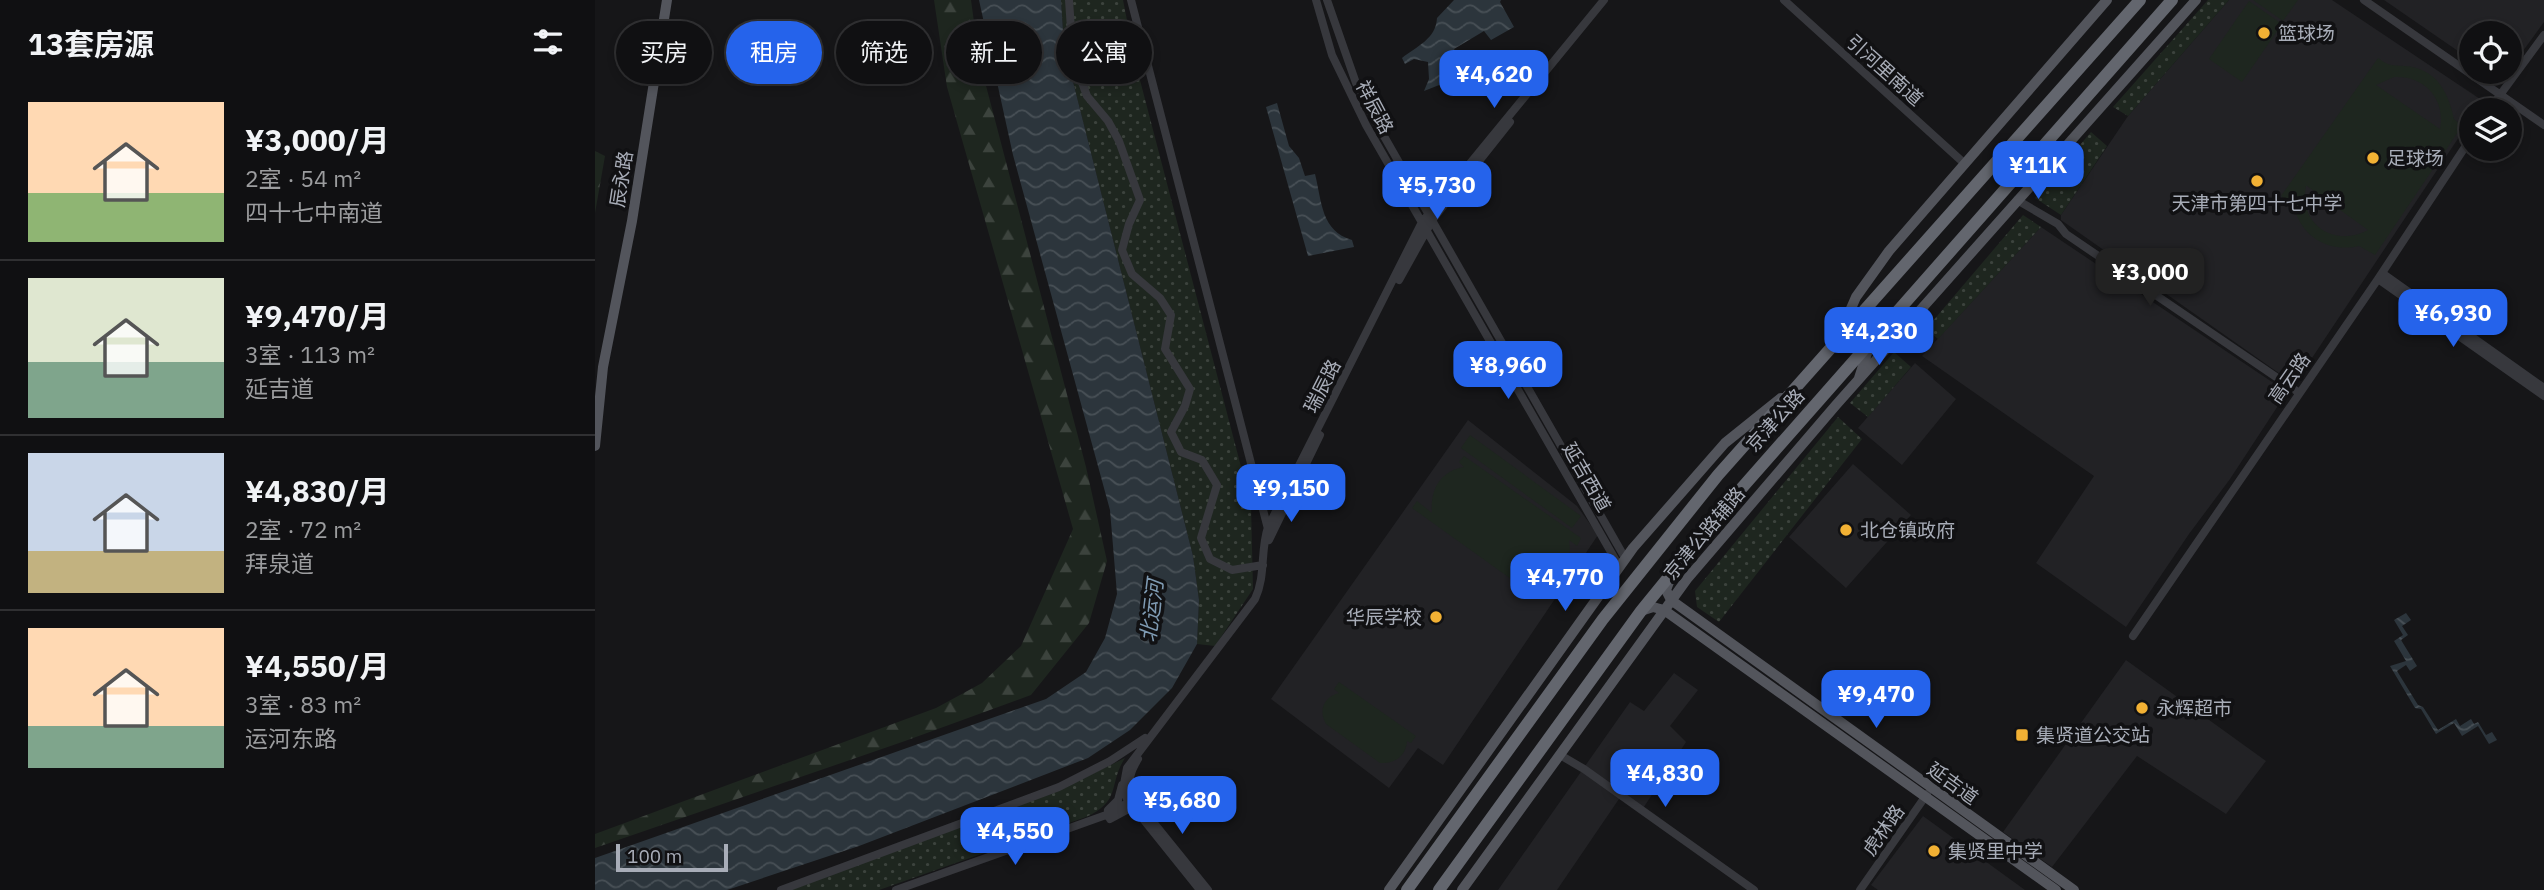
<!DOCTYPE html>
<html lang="zh">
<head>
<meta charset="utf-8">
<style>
	body { margin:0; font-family:"IBM Plex Sans","Noto Sans SC",sans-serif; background:#1e1e20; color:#f1f3f6; height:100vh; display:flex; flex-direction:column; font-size:26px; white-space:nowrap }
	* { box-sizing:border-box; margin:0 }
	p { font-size:23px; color:#9c9d9f }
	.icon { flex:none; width:38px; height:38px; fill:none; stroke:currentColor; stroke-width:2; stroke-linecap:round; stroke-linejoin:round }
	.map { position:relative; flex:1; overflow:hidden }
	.drawer { display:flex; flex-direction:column; background:#101012; width:595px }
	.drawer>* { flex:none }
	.top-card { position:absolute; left:21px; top:21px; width:665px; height:63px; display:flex; gap:14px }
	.buttons { position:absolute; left:1864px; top:21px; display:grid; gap:14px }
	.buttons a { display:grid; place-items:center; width:63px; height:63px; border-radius:50%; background:#101012; box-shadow:0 4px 10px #0003,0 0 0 2px #303032; font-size:35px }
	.scale { position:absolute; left:21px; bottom:18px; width:112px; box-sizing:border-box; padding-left:7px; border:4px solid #a8adb8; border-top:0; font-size:19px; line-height:24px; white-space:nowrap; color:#a8adb8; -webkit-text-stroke:5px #111113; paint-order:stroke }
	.price { position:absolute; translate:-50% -60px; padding:0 16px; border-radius:14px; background:#2563eb; color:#fff; font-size:23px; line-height:46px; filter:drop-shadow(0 2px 4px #0008) }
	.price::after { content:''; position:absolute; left:50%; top:42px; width:21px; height:16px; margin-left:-10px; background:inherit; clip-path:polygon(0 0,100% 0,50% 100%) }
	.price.current { background:#222; color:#fff }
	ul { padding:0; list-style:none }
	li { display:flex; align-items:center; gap:21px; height:175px; padding:0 28px }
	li+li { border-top:2px solid #303032 }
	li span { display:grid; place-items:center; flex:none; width:196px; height:140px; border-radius:0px; color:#555 }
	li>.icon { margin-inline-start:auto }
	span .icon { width:84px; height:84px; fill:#fffc; stroke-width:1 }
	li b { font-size:30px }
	h2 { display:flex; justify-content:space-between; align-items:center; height:84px; padding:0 28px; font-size:30px }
	.chip { padding:0 24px; border-radius:32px; background:#101012; box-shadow:0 4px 10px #0003,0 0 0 2px #303032; font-size:24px; line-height:63px }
	.chip.current { background:#2563eb; color:#fff }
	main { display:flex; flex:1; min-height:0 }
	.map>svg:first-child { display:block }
	.built { fill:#222225 }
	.grass { fill:url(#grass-dots) }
	.forest { fill:url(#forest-firs) }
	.garden { fill:#1e261f; fill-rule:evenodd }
	.water { fill:url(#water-waves) }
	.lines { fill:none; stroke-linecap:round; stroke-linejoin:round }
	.minor { stroke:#37383d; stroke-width:8 }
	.major { stroke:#53555c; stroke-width:10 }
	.highway { stroke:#63666e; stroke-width:12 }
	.poi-dot { fill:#f2b134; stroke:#111113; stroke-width:2.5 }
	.labels { text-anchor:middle; stroke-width:7; stroke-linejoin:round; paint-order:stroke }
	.poi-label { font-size:19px; fill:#a8adb8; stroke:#111113; text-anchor:start }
	.street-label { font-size:19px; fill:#a8adb8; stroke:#111113 }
	.water-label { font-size:21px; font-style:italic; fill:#7f9bb3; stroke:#111113 }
</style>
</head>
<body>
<main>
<section class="drawer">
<h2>13套房源<svg class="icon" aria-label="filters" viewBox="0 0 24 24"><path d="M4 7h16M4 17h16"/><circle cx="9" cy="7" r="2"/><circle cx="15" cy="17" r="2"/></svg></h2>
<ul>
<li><span style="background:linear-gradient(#ffd9b3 65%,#8fb573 0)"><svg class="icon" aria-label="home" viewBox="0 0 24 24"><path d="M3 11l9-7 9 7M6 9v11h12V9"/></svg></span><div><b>¥3,000/月</b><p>2室 · 54 m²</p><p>四十七中南道</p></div></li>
<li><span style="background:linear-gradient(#dfe7d0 60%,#7fa58c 0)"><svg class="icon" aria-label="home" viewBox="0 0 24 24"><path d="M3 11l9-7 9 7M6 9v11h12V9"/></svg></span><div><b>¥9,470/月</b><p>3室 · 113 m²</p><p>延吉道</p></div></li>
<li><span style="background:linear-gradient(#c9d6e8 70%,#c2b280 0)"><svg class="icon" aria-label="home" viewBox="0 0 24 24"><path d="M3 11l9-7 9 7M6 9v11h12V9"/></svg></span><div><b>¥4,830/月</b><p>2室 · 72 m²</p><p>拜泉道</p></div></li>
<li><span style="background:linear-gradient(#ffd9b3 70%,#7fa58c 0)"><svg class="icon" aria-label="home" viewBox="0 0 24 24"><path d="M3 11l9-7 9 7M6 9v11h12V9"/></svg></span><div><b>¥4,550/月</b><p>3室 · 83 m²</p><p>运河东路</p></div></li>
</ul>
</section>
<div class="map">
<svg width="1949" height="890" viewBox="0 0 1949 890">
	<defs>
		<pattern id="grass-dots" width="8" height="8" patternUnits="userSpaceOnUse" patternTransform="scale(1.75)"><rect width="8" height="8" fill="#1e261f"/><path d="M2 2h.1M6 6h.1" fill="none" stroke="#3c433d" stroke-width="1.8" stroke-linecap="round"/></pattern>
		<pattern id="forest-firs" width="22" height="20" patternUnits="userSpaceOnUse" patternTransform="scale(1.75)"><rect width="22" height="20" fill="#1e261f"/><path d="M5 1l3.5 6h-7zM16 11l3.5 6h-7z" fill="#3c433d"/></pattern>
		<pattern id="water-waves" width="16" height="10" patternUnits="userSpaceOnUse" patternTransform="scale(1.75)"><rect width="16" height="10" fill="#2c353c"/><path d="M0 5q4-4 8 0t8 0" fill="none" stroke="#485056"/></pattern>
	</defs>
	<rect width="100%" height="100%" fill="#161618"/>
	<path class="built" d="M1634,0H1737L1888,101L1882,110H1876V119L1701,382L1698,383L1466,220V215L1533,116Z
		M1789,0H1949V22L1915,69L1914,33H1876V60Z
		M1446,227L1692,392L1635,479L1594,534L1531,627L1441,563L1499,476L1327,356Z
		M1320,363L1361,399L1307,465L1263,428Z
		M873,420L982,506L1003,535L848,765L823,748L794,788L676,699Z
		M1258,464L1316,515L1251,588L1194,537Z
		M1531,660L1671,761L1631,814L1542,756L1457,867L1408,832Z
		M1079,673L1103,690L1075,726L1091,742L1047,810L1026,796L962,890H903L1035,702L1049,711Z
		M1328,816L1430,890H1283L1276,885Z"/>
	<path class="grass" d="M466,0H528L540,61L656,505L658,589L620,646L602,644L604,600L598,556L469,46Z
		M1613,0H1634L1533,116L1518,107Z
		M1496,132L1512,146L1466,215L1440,198Z
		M1428,215L1446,227L1343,339L1331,329Z
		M1299,352L1316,367L1273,417L1255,403Z
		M1243,417L1267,439L1124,622L1102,607L1100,591Z
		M530,758C513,784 527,801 491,817L284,890H193L464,790Z"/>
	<path class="forest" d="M339,0H376L384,59L491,467L512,561L494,623L436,695L310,741L0,848V834L341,708L387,683L426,646L478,529L352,87Z
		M0,151L10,156L0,213Z"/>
	<path class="garden" d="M1658,0H1703L1688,21Z
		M1654,1L1687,24L1647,82L1614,59Z
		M1783,58C1793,66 1797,65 1809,66C1841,68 1853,91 1859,119L1867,126L1780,255L1764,246C1741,251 1718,244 1705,222C1698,209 1700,205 1686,196ZM1799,77C1829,75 1851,99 1845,129L1781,85ZM1711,186H1712L1773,230C1740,248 1703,225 1711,186Z
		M875,435L986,516L977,528L866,448Z
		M869,456L986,538L982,546L974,540C978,563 964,580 943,586L950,592L944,599L817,508L822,501L837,513C835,490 845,471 869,467L864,462Z
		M744,682L821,736L816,743L812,741C811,756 800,764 785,763L731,724C723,710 729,697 744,693L739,689Z"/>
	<path class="water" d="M384,0H466L469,46L598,556L604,600L602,644L577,688L535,730L493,758L264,846L132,890H0V858L451,699L491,672L510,638L522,594L515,510L418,155Z
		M859,0H906L905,2L919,27L896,40L889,31L859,49L872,74L829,91L834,79L833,62L819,59L810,64L807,58C822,46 841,39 842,18Z
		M682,103L694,146L704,158L710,176L720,174C727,202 726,231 757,240L759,247L713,256L671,107Z
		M1811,613L1816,620L1807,626L1813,635L1806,640L1822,666L1815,671L1811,665L1802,671L1823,705L1828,707L1843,730L1861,719L1865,726L1876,719L1879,724L1883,722L1891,735L1897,732L1902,740L1894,744L1883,726L1867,736L1859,723L1841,734L1826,709L1820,708L1795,666L1811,661L1799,641L1808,635L1799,620Z"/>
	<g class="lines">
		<path class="minor" d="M474,0L478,58L492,96L513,121L524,141L545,200L534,224L527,250L537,274L565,298L576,315L570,349L595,389L590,406L576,432L586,452L607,460L622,485L606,538L615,559L637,570L668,565
			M536,0L673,529
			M721,0L737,55L771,125L1024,566
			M732,0L761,83L782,124L1030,558
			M1189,0L1370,164
			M1769,0L1949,125
			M1894,110L1949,35
			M1422,200L1463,224L1471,234L1703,392
			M1787,273L1949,388
			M1783,279L1949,396
			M804,280L838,219L915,122
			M674,540L725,435
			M1538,636L1783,279L1876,138
			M965,755L989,769L1159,890
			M543,759C535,772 532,782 537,796L613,890
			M513,810L523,800L527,785
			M515,819L541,805
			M186,890L464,787L515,761L550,738
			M301,890L511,815L536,801
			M605,890L532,799L529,784L532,768L660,599C671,576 665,551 673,527L827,222L1009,0
			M1265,890L1332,794"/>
		<path class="major" d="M1244,336L1261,297L1294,251L1512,0
			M1264,378L1275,344
			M0,446L8,367L37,221L72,0
			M1076,577L1071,590L1076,600L1479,890
			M1046,611L1058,607L1069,610L1461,890
			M794,890L1038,548L1130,443L1186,398
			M867,890L1092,579L1241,405L1601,0"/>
		<path class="highway" d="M812,890L1008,619L1123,475L1545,0
			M844,890L1046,611L1138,498L1577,0"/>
	</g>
	<g class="poi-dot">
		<circle cx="1669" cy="33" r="7"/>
		<circle cx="1778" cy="158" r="7"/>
		<circle cx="1662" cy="181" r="7"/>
		<circle cx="1251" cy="530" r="7"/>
		<circle cx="841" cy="617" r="7"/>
		<circle cx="1547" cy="708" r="7"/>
		<rect x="1420" y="728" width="14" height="14" rx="3.5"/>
		<circle cx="1339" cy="851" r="7"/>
	</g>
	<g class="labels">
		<g class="poi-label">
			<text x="1683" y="40">篮球场</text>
			<text x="1792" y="165">足球场</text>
			<text x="1662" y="210" text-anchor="middle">天津市第四十七中学</text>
			<text x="1265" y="537">北仓镇政府</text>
			<text x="827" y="624" text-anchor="end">华辰学校</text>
			<text x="1561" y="715">永辉超市</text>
			<text x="1441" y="742">集贤道公交站</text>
			<text x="1353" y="858">集贤里中学</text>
		</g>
		<g class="street-label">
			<text transform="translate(1290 70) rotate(42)" y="7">引河里南道</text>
			<text transform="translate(780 107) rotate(62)" y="7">祥辰路</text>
			<text transform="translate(26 179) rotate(-81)" y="7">辰永路</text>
			<text transform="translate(1694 378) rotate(-55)" y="7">高云路</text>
			<text transform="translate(727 386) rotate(-63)" y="7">瑞辰路</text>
			<text transform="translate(1180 420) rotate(-48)" y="7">京津公路</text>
			<text transform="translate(992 477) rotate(60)" y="7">延吉西道</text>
			<text transform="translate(1109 533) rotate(-50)" y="7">京津公路辅路</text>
			<text transform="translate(1358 783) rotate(36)" y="7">延吉道</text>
			<text transform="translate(1288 830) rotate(-55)" y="7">虎林路</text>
		</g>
		<g class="water-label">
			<text transform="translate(557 611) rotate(-83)" y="7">北运河</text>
		</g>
	</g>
</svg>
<div class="buttons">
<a><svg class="icon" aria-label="locate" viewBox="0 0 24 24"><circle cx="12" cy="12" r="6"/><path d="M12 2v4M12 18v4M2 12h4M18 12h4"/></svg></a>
<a><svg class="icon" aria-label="layers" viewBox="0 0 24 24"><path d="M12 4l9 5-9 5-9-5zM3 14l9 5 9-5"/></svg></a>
</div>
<div class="scale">100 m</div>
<b class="price" style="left:899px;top:110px">¥4,620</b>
<b class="price" style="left:1443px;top:201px">¥11K</b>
<b class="price" style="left:842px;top:221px">¥5,730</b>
<b class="price current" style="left:1555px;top:308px">¥3,000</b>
<b class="price" style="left:1858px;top:349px">¥6,930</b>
<b class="price" style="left:1284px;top:367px">¥4,230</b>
<b class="price" style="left:913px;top:401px">¥8,960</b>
<b class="price" style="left:696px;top:524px">¥9,150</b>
<b class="price" style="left:970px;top:613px">¥4,770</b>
<b class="price" style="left:1281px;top:730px">¥9,470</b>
<b class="price" style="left:1070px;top:809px">¥4,830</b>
<b class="price" style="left:587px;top:836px">¥5,680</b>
<b class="price" style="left:420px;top:867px">¥4,550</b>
<div class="top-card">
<a class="chip">买房</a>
<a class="chip current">租房</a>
<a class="chip">筛选</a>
<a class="chip">新上</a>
<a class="chip">公寓</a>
</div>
</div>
</main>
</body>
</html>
